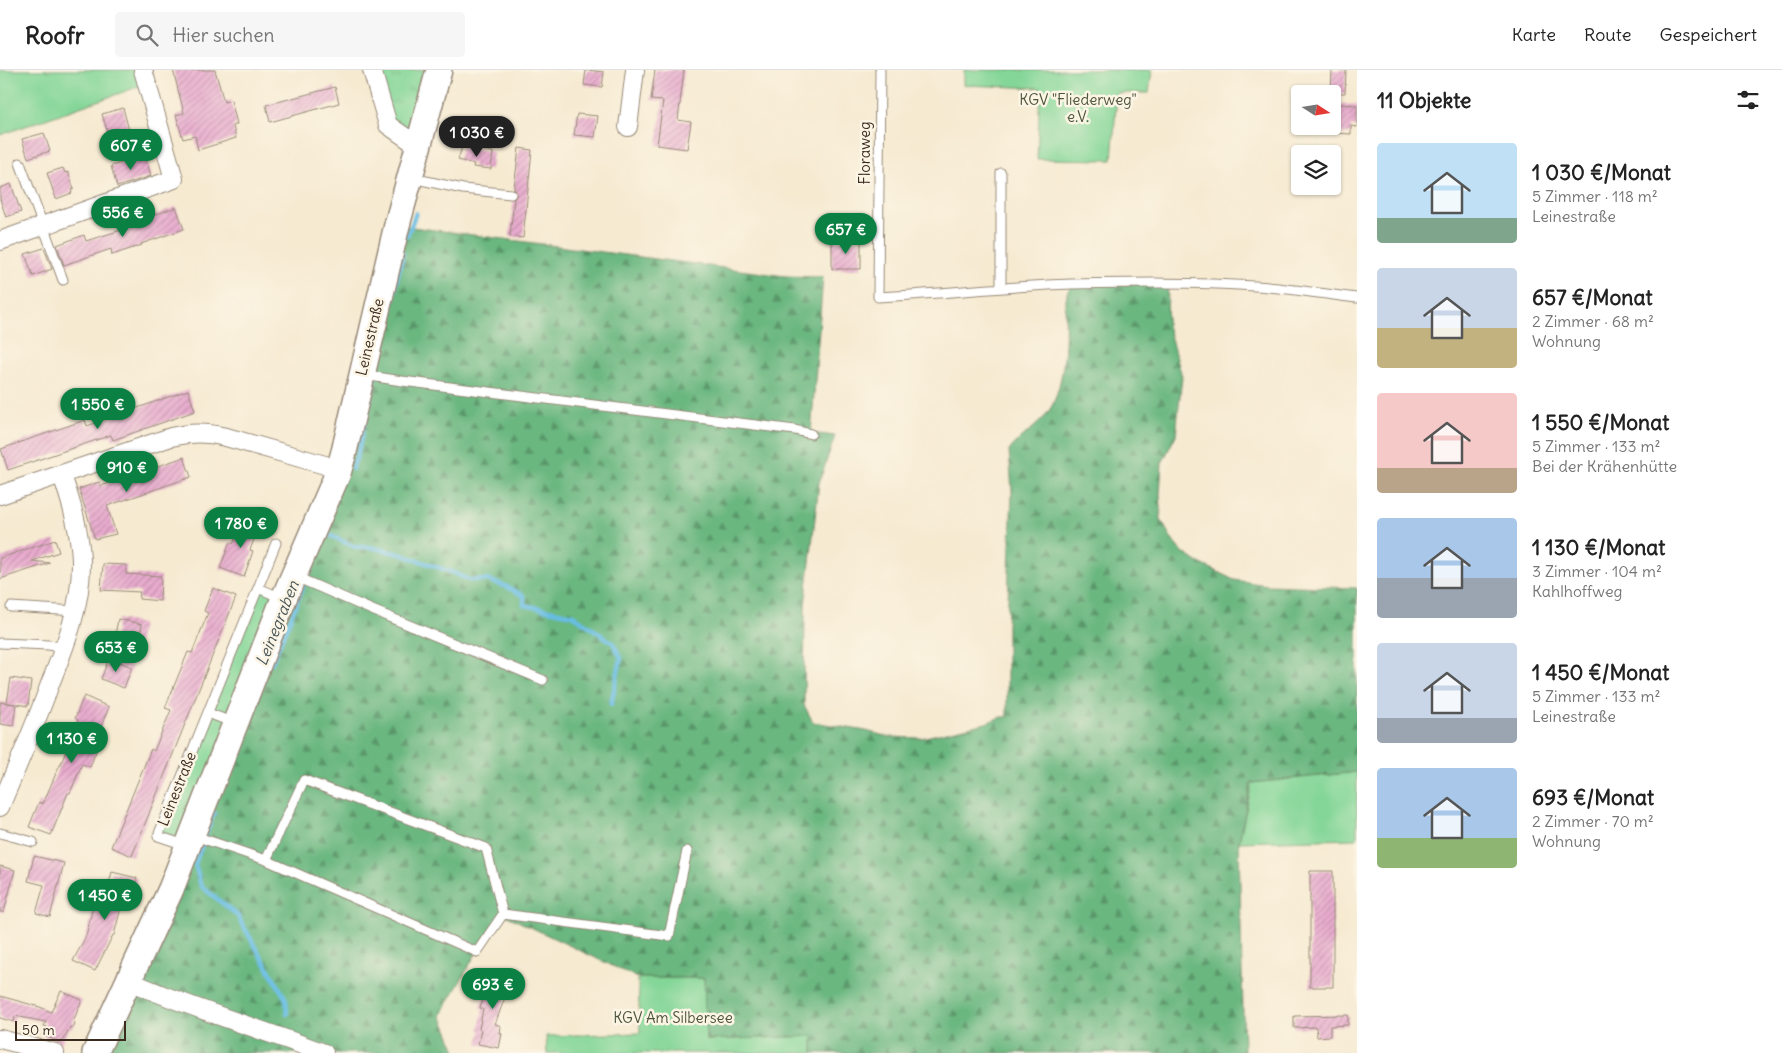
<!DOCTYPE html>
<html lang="de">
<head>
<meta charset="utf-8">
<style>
	body { margin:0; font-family:Delius,sans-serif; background:#f6f6f6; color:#222; height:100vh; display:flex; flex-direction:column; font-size:19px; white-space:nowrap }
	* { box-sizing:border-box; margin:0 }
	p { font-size:16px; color:#767676 }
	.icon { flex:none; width:28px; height:28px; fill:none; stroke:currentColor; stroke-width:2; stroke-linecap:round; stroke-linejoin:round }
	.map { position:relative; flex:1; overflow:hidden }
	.sheet { display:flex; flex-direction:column; background:#fff; width:425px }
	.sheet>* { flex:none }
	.needle { width:32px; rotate:102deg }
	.fabs { position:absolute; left:1291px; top:15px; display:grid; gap:10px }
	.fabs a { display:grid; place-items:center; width:50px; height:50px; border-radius:5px; background:#fff; box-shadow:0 1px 4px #0004; font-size:25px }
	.scale { position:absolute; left:15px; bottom:12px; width:111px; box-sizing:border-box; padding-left:5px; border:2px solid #3b2a1e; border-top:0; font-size:14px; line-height:18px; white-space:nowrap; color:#3b2a1e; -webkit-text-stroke:4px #fcf5e5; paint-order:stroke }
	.price { position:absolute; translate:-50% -42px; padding:0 11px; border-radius:18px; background:#0b8043; color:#fff; font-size:16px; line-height:32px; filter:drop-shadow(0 1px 2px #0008) }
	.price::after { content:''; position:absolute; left:50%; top:30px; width:15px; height:11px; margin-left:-8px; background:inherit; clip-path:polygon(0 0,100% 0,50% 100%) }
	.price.selected { background:#222; color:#fff }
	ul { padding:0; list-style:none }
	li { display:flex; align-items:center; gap:15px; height:125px; padding:0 20px }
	li span { display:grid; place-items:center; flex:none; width:140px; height:100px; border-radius:5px; color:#555 }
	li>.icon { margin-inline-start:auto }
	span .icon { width:60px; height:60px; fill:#fffc; stroke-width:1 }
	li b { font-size:21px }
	h2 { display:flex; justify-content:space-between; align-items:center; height:60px; padding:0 20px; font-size:21px }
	header { display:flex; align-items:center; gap:30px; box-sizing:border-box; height:70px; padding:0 25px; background:#fff; border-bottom:1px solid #e0e0e0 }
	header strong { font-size:24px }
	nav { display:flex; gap:28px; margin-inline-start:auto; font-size:18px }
	.search { width:350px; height:45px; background:#f6f6f6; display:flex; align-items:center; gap:12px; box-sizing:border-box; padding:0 18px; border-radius:5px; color:#767676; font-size:19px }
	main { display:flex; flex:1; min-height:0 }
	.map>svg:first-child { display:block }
	.green { fill:#83d697; stroke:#5f805a }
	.forest { fill:url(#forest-firs); stroke:#52704f }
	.park { fill:url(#park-tufts); stroke:#5f805a }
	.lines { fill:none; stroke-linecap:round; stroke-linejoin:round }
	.stream { stroke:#68bde4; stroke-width:4.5 }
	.building { fill:url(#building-hatch) }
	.lane-casing { stroke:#988a78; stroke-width:11 }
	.street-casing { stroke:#988a78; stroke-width:20 }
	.secondary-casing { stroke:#988a78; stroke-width:28 }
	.lane { stroke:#fff; stroke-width:9 }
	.street { stroke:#fff; stroke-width:18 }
	.secondary { stroke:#fff; stroke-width:25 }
	.labels { text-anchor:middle; stroke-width:5; stroke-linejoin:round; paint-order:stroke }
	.park-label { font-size:15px; fill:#4d553c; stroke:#fcf5e5 }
	.street-label { font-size:15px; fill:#3b2a1e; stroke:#fcf5e5 }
	.water-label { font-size:16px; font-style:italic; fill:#485659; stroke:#fcf5e5 }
</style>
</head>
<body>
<header>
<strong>Roofr</strong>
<div class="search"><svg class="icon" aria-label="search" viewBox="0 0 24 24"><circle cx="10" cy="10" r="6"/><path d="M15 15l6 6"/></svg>Hier suchen</div>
<nav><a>Karte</a><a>Route</a><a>Gespeichert</a></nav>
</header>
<main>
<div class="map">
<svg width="1357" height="983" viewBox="0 0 1357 983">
	<defs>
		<pattern id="forest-firs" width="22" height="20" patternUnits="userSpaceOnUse" patternTransform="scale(1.25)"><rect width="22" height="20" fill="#6ab780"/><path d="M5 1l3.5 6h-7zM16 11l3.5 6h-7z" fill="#589568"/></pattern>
		<pattern id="park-tufts" width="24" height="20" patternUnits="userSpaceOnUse" patternTransform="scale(1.25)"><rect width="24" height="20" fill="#83d697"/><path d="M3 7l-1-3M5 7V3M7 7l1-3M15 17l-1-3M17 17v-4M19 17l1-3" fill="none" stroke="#72b882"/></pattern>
		<pattern id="building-hatch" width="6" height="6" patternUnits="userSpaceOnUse" patternTransform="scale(1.25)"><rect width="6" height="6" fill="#e9accf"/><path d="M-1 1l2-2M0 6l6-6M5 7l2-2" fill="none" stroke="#be8ca7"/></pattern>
	</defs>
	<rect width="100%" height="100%" fill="#fcf5e5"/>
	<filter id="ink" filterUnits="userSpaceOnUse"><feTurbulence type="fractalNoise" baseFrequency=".02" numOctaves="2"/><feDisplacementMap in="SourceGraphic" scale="10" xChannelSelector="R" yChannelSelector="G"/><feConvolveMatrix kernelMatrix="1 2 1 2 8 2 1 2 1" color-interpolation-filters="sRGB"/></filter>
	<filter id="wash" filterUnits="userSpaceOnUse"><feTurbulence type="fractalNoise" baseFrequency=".0096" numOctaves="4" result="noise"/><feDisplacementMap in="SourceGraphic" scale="20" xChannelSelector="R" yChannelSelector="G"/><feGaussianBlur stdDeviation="1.12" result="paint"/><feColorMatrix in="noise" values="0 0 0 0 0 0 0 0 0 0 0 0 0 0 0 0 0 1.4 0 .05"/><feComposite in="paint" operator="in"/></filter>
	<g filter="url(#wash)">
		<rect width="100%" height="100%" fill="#f6ead1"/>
		<path class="green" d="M0,0H143L146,14L0,65Z
			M964,0H1152L1149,23H1117L1112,90L1037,89L1040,18L964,15Z
			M258,518L284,528L188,776L158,766Z
			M1357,702V769L1239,772L1252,713Z
			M638,908H705L706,970L814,966L813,983H547L546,966L640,963Z"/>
		<path class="forest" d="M397,155L785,206L823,207L811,363L835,366L819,413L805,536L804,635L813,652L866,661L889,667L921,668L986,653L1001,647H1007V556L1012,421L1009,381C1022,363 1043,355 1053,334C1061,315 1064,294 1065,274C1066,261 1064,235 1067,224C1067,220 1071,217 1073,214H1168L1167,255L1182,306L1176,365L1162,393L1160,424L1161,449L1170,467L1180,480L1197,492L1234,510L1267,515L1357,518V702L1251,713L1239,772L1244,983H813V966L706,970L704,908H638L503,844L477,882L441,945L457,983H95L338,403Z"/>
		<path class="park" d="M372,0H439L418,76L388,55Z"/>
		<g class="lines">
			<path class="stream" d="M407,166L416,143
				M352,399L357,386L403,183
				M325,463L355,477H370L400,484L454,503L469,510H487L505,516L524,526V535L573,545L613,573L621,588L611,634
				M272,593L320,476
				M214,743L195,794L201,816L237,845L286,929L287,944"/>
		</g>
		<g id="blocks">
			<path class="building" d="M173,0H215L224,32L231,30L237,54L233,56L236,68L198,80L195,66L183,69L176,45L184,43Z
				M586,0L604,2L602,17L584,15Z
				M655,0H684L678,50L691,52L687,79L657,75L663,31L651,30Z
				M1332,0H1346L1345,23H1331Z
				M335,17L339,33L270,52L266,35Z
				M1334,34L1357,35V57L1351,56V64L1334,63Z
				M123,38L130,64L110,70L102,44Z
				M577,44L598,46L595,67L574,65Z
				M44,63L50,81L28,88L22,69Z
				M462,77L493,82L491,99L473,97L474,94L458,90Z
				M519,78L532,80L523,168L510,166L514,129L517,124L514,118Z
				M145,86L151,106L117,117L111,96Z
				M63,98L65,103L68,102L74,119L71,120L72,123L56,129L47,103Z
				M11,114L21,142L6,147L0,129V118Z
				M176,137L184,159L141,174L142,175L112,185L111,179L64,195L57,175L84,165L86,171L147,152L146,148Z
				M832,171H861V199H832Z
				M44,178L52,199L33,206L25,184Z
				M188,320L195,341L113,370L111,365L8,400L1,379L85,350L87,356Z
				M184,387L191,407L107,436L116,464L95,469L79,419L99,412L101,416Z
				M244,448L260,454L250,480L253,481L244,507L220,498L230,472L233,474Z
				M55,470L59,482L32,491L50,493L0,509V488Z
				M103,494L126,495V504L161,506L160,531L139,529L140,522L101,520Z
				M213,518L236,527L132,786L111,777L151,679L154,681L171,640L165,638L188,582L192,583L208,543L204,541Z
				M118,549L142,554L138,576L114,571Z
				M109,588L132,597L124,618L101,609Z
				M11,608L31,611L28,636L16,634L13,656L0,654V632L15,634L7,633Z
				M84,626L109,637L97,666L101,668L90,697L82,694L70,723H68L51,765L29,757L39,732L43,734L59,696H60L78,650L75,648Z
				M34,786L64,793L50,847L36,843L44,815L28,811Z
				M0,796L15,800L4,842H0Z
				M1310,801H1333V917H1310Z
				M112,802L137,808L130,832L123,830L114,865H113L95,901L73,891L86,866L93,837L102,839Z
				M493,902L512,909L495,954L501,956L500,963L502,964L499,978L478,974L481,960L479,959L483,939L480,938Z
				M61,921L82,930L73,952L75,953L73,958L70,957L61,973L43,965L47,957L44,956L46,952L15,946L14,952L0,948V926L40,937L51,942Z
				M1348,945V955L1330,956V966L1317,967L1316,957L1294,958V946Z"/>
		</g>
	</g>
	<g filter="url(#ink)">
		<use href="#blocks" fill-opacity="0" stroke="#988a78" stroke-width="1"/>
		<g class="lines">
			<defs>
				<path id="lane" d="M880,0L878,227C943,224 1007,216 1072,214C1133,213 1194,212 1255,216C1289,218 1323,224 1357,228
					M20,93L63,210
					M1001,103V217
					M412,108L463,119L511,124
					M364,305L402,311L795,360L811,364
					M296,507L372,540L543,610
					M258,518L276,473
					M11,537L76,541
					M0,573L49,575L64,578
					M208,643L234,653
					M0,763L33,772
					M192,765L266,790L477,882L503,844L486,778L304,710L266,790
					M185,775L158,766L258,518L282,528
					M503,844L669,866L687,781"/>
				<path id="street" d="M372,0L388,55L418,76
					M628,57L635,0
					M0,171L174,109L143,0
					M0,425L171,367C190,362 207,362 226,367L325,395L338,403
					M0,737C17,696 35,656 50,614C66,574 82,534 81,490C80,461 71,432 62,405
					M127,910C191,939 259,958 324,983
					M0,969L55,983"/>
				<path id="secondary" d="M95,983L171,819L284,528L338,403L344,382L397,155L439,0"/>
			</defs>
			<use href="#lane" class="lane-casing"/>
			<use href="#street" class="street-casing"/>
			<use href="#secondary" class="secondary-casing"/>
			<use href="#lane" class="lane"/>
			<use href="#street" class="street"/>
			<use href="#secondary" class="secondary"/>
		</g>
	</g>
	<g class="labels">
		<g class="park-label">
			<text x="1078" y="35">KGV "Fliederweg"<tspan x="1078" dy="17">e.V.</tspan></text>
			<text x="673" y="953">KGV Am Silbersee</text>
		</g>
		<g class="street-label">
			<text transform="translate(865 83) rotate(-90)" y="5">Floraweg</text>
			<text transform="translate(370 267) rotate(-77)" y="5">Leinestraße</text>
			<text transform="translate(177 719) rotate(-68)" y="5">Leinestraße</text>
		</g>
		<g class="water-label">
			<text transform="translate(277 553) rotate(-68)" y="6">Leinegraben</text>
		</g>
	</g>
</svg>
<div class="fabs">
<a><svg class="needle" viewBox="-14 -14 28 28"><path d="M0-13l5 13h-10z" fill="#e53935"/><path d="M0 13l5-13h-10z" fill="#767676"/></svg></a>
<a><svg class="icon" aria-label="layers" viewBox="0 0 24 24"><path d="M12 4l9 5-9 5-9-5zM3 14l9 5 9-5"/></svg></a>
</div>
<div class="scale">50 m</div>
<b class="price selected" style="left:477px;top:88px">1 030 €</b>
<b class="price" style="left:131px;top:101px">607 €</b>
<b class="price" style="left:123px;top:168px">556 €</b>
<b class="price" style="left:846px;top:185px">657 €</b>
<b class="price" style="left:98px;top:360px">1 550 €</b>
<b class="price" style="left:127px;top:423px">910 €</b>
<b class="price" style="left:241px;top:479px">1 780 €</b>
<b class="price" style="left:116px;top:603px">653 €</b>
<b class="price" style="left:72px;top:694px">1 130 €</b>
<b class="price" style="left:105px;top:851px">1 450 €</b>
<b class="price" style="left:493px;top:940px">693 €</b>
</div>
<section class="sheet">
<h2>11 Objekte<svg class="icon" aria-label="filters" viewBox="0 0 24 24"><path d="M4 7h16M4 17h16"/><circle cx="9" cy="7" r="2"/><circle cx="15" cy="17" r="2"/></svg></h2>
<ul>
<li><span style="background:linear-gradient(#bfe0f5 75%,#7fa58c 0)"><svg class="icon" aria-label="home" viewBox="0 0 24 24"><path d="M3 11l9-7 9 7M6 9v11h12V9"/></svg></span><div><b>1 030 €/Monat</b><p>5 Zimmer · 118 m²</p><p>Leinestraße</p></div></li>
<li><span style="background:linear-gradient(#c9d6e8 60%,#c2b280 0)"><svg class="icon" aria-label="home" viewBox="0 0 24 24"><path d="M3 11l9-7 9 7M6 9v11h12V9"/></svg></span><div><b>657 €/Monat</b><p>2 Zimmer · 68 m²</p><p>Wohnung</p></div></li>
<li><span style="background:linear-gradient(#f6c9c9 75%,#b9a48a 0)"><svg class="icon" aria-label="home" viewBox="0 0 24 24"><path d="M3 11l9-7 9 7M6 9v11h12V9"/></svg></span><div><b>1 550 €/Monat</b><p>5 Zimmer · 133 m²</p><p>Bei der Krähenhütte</p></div></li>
<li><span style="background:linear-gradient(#a9c7e8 60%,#9aa5b1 0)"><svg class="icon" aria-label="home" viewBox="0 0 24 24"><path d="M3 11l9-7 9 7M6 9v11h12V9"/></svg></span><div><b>1 130 €/Monat</b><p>3 Zimmer · 104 m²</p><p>Kahlhoffweg</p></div></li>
<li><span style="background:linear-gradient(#c9d6e8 75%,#9aa5b1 0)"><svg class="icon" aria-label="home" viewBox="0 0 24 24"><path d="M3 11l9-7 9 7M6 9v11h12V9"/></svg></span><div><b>1 450 €/Monat</b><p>5 Zimmer · 133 m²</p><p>Leinestraße</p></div></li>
<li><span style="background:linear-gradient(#a9c7e8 70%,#8fb573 0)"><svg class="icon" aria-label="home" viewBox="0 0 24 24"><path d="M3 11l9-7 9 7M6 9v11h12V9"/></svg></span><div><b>693 €/Monat</b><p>2 Zimmer · 70 m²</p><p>Wohnung</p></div></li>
</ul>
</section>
</main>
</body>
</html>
